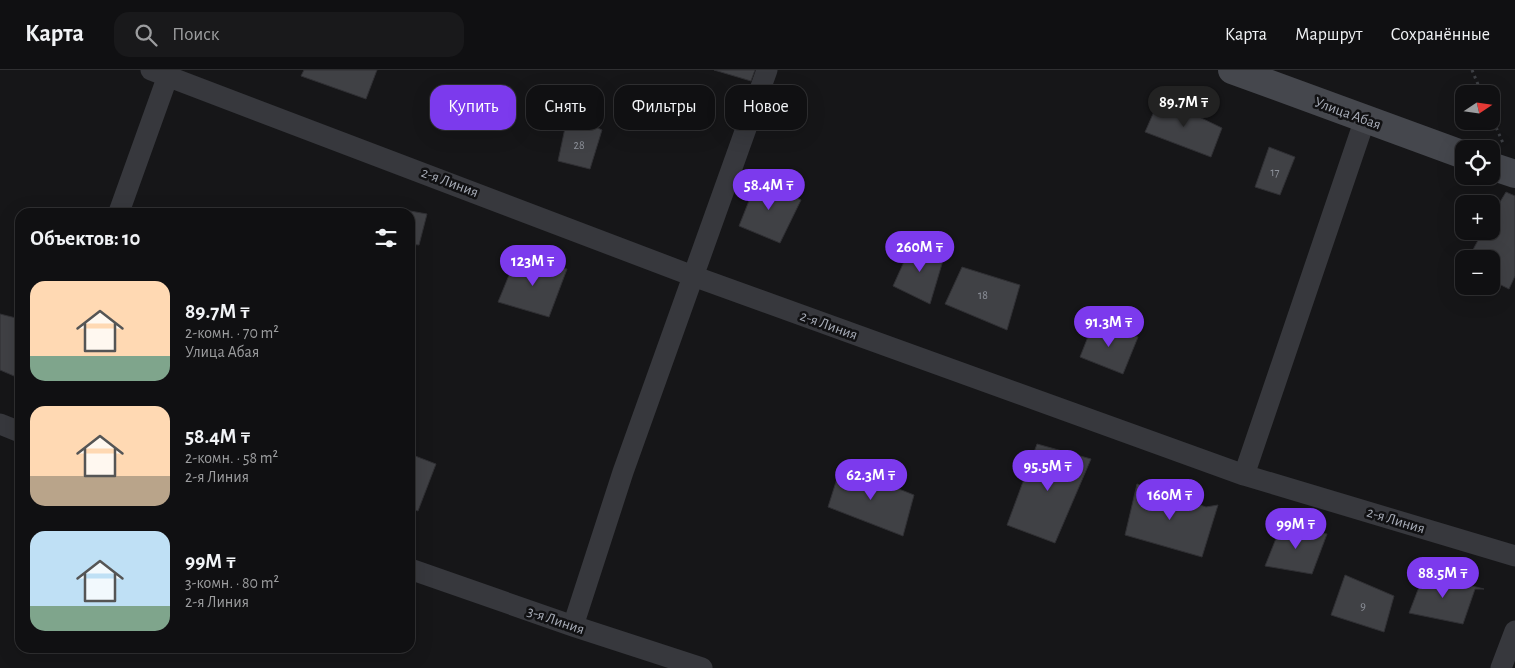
<!DOCTYPE html>
<html lang="ru">
<head>
<meta charset="utf-8">
<style>
	body { margin:0; font-family:"Alegreya Sans",sans-serif; background:#19191b; color:#f1f3f6; height:100vh; display:flex; flex-direction:column; font-size:19px; white-space:nowrap }
	* { box-sizing:border-box; margin:0 }
	p { font-size:16px; color:#9c9d9f }
	.icon { flex:none; width:28px; height:28px; fill:none; stroke:currentColor; stroke-width:2; stroke-linecap:round; stroke-linejoin:round }
	.map { position:relative; flex:1; overflow:hidden }
	.sheet { position:absolute; left:15px; top:138px; width:400px; height:445px; display:flex; flex-direction:column; background:#101012; border-radius:15px; box-shadow:0 5px 20px #0002,0 0 0 1px #303032 }
	.sheet>* { flex:none }
	.banner { position:absolute; left:430px; top:15px; width:475px; height:45px; display:flex; gap:10px }
	.needle { width:32px; rotate:77deg }
	.controls { position:absolute; left:1455px; top:15px; display:grid; gap:10px }
	.controls a { display:grid; place-items:center; width:45px; height:45px; border-radius:10px; background:#101012; box-shadow:0 5px 20px #0002,0 0 0 1px #303032; font-size:25px }
	.price { position:absolute; translate:-50% -42px; padding:0 11px; border-radius:18px; background:#7c3aed; color:#fff; font-size:16px; line-height:32px; filter:drop-shadow(0 1px 2px #0008) }
	.price::after { content:''; position:absolute; left:50%; top:30px; width:15px; height:11px; margin-left:-8px; background:inherit; clip-path:polygon(0 0,100% 0,50% 100%) }
	.price.active { background:#222; color:#fff }
	ul { padding:0; list-style:none }
	li { display:flex; align-items:center; gap:15px; height:125px; padding:0 15px }
	li span { display:grid; place-items:center; flex:none; width:140px; height:100px; border-radius:15px; color:#555 }
	li>.icon { margin-inline-start:auto }
	span .icon { width:60px; height:60px; fill:#fffc; stroke-width:1 }
	li b { font-size:21px }
	h2 { display:flex; justify-content:space-between; align-items:center; height:60px; padding:0 15px; font-size:21px }
	.tag { padding:0 18px; border-radius:15px; background:#101012; box-shadow:0 5px 20px #0002,0 0 0 1px #303032; font-size:18px; line-height:45px }
	.tag.active { background:#7c3aed; color:#fff }
	header { display:flex; align-items:center; gap:30px; box-sizing:border-box; height:70px; padding:0 25px; background:#101012; border-bottom:1px solid #303032 }
	header strong { font-size:24px }
	nav { display:flex; gap:28px; margin-inline-start:auto; font-size:18px }
	.search { width:350px; height:45px; background:#19191b; display:flex; align-items:center; gap:12px; box-sizing:border-box; padding:0 18px; border-radius:15px; color:#9c9d9f; font-size:19px }
	.map>svg:first-child { display:block }
	.building { fill:#404145; stroke:#303034 }
	.lines { fill:none; stroke-linecap:round; stroke-linejoin:round }
	.path { stroke:#3d3f44; stroke-width:3; stroke-dasharray:2.5 4; stroke-linecap:butt }
	.street { stroke:#37383d; stroke-width:21 }
	.secondary { stroke:#45474d; stroke-width:28 }
	.labels { text-anchor:middle; stroke-width:5; stroke-linejoin:round; paint-order:stroke }
	.number-label { font-size:12px; fill:#8e929b }
	.street-label { font-size:15px; fill:#a8adb8; stroke:#111113 }
</style>
</head>
<body>
<header>
<strong>Карта</strong>
<div class="search"><svg class="icon" aria-label="search" viewBox="0 0 24 24"><circle cx="10" cy="10" r="6"/><path d="M15 15l6 6"/></svg>Поиск</div>
<nav><a>Карта</a><a>Маршрут</a><a>Сохранённые</a></nav>
</header>
<div class="map">
<svg width="1515" height="598" viewBox="0 0 1515 598">
	<rect width="100%" height="100%" fill="#161618"/>
	<path class="building" d="M304,0H377L366,29L301,6Z
		M714,0H755L751,11Z
		M1160,28L1222,58L1211,87L1145,62Z
		M568,44L602,60L590,99L558,91Z
		M1269,77L1295,87L1280,125L1255,117Z
		M758,108L801,130L780,173L739,156Z
		M1506,122L1515,126V206L1509,219L1491,210V189H1468L1483,161H1491V147Z
		M399,139L427,144L419,175L410,174V142H398Z
		M912,174L944,187L930,234L893,216Z
		M516,188L567,199L549,247L498,232Z
		M962,197L1020,215L1007,260L945,234Z
		M0,244L20,249V291L14,306L0,300Z
		M1093,254L1138,267L1123,304L1080,287Z
		M1037,374L1091,389L1055,473L1007,455Z
		M410,384L436,394L418,441L410,438Z
		M841,396L914,425L903,466L828,437Z
		M1137,414L1206,437L1218,435L1202,487L1125,465Z
		M1281,456L1327,464L1312,504L1265,496Z
		M1424,504L1484,519H1475L1463,554L1409,543Z
		M1345,505L1394,526L1384,562L1331,545Z"/>
	<g class="lines">
		<path class="path" d="M1472,0L1482,24
			M1491,46L1503,73"/>
		<path class="street" d="M151,0L693,206L1244,405L1515,486
			M119,142L170,0
			M0,354L20,362
			M1244,405L1365,49
			M410,499L573,556L702,598
			M573,556L623,402L767,0
			M1501,598L1515,561"/>
		<path class="secondary" d="M1232,0L1464,85
			M1491,96L1515,104"/>
	</g>
	<g class="labels">
		<g class="number-label">
			<text x="579" y="79">28</text>
			<text x="1275" y="106">17</text>
			<text x="983" y="229">18</text>
			<text x="1363" y="540">9</text>
		</g>
		<g class="street-label">
			<text transform="translate(1348 43) rotate(20)" y="5">Улица Абая</text>
			<text transform="translate(450 112) rotate(21)" y="5">2-я Линия</text>
			<text transform="translate(829 255) rotate(20)" y="5">2-я Линия</text>
			<text transform="translate(1396 450) rotate(17)" y="5">2-я Линия</text>
			<text transform="translate(556 550) rotate(19)" y="5">3-я Линия</text>
		</g>
	</g>
</svg>
<div class="controls">
<a><svg class="needle" viewBox="-14 -14 28 28"><path d="M0-13l5 13h-10z" fill="#e53935"/><path d="M0 13l5-13h-10z" fill="#9c9d9f"/></svg></a>
<a><svg class="icon" aria-label="locate" viewBox="0 0 24 24"><circle cx="12" cy="12" r="6"/><path d="M12 2v4M12 18v4M2 12h4M18 12h4"/></svg></a>
<a>+</a>
<a>−</a>
</div>
<b class="price active" style="left:1184px;top:58px">89.7M ₸</b>
<b class="price" style="left:769px;top:141px">58.4M ₸</b>
<b class="price" style="left:920px;top:203px">260M ₸</b>
<b class="price" style="left:533px;top:217px">123M ₸</b>
<b class="price" style="left:1109px;top:278px">91.3M ₸</b>
<b class="price" style="left:1048px;top:422px">95.5M ₸</b>
<b class="price" style="left:871px;top:431px">62.3M ₸</b>
<b class="price" style="left:1170px;top:451px">160M ₸</b>
<b class="price" style="left:1296px;top:480px">99M ₸</b>
<b class="price" style="left:1443px;top:529px">88.5M ₸</b>
<div class="banner">
<a class="tag active">Купить</a>
<a class="tag">Снять</a>
<a class="tag">Фильтры</a>
<a class="tag">Новое</a>
</div>
<section class="sheet">
<h2>Объектов: 10<svg class="icon" aria-label="filters" viewBox="0 0 24 24"><path d="M4 7h16M4 17h16"/><circle cx="9" cy="7" r="2"/><circle cx="15" cy="17" r="2"/></svg></h2>
<ul>
<li><span style="background:linear-gradient(#ffd9b3 75%,#7fa58c 0)"><svg class="icon" aria-label="home" viewBox="0 0 24 24"><path d="M3 11l9-7 9 7M6 9v11h12V9"/></svg></span><div><b>89.7M ₸</b><p>2-комн. · 70 m²</p><p>Улица Абая</p></div></li>
<li><span style="background:linear-gradient(#ffd9b3 70%,#b9a48a 0)"><svg class="icon" aria-label="home" viewBox="0 0 24 24"><path d="M3 11l9-7 9 7M6 9v11h12V9"/></svg></span><div><b>58.4M ₸</b><p>2-комн. · 58 m²</p><p>2-я Линия</p></div></li>
<li><span style="background:linear-gradient(#bfe0f5 75%,#7fa58c 0)"><svg class="icon" aria-label="home" viewBox="0 0 24 24"><path d="M3 11l9-7 9 7M6 9v11h12V9"/></svg></span><div><b>99M ₸</b><p>3-комн. · 80 m²</p><p>2-я Линия</p></div></li>
</ul>
</section>
</div>
</body>
</html>
